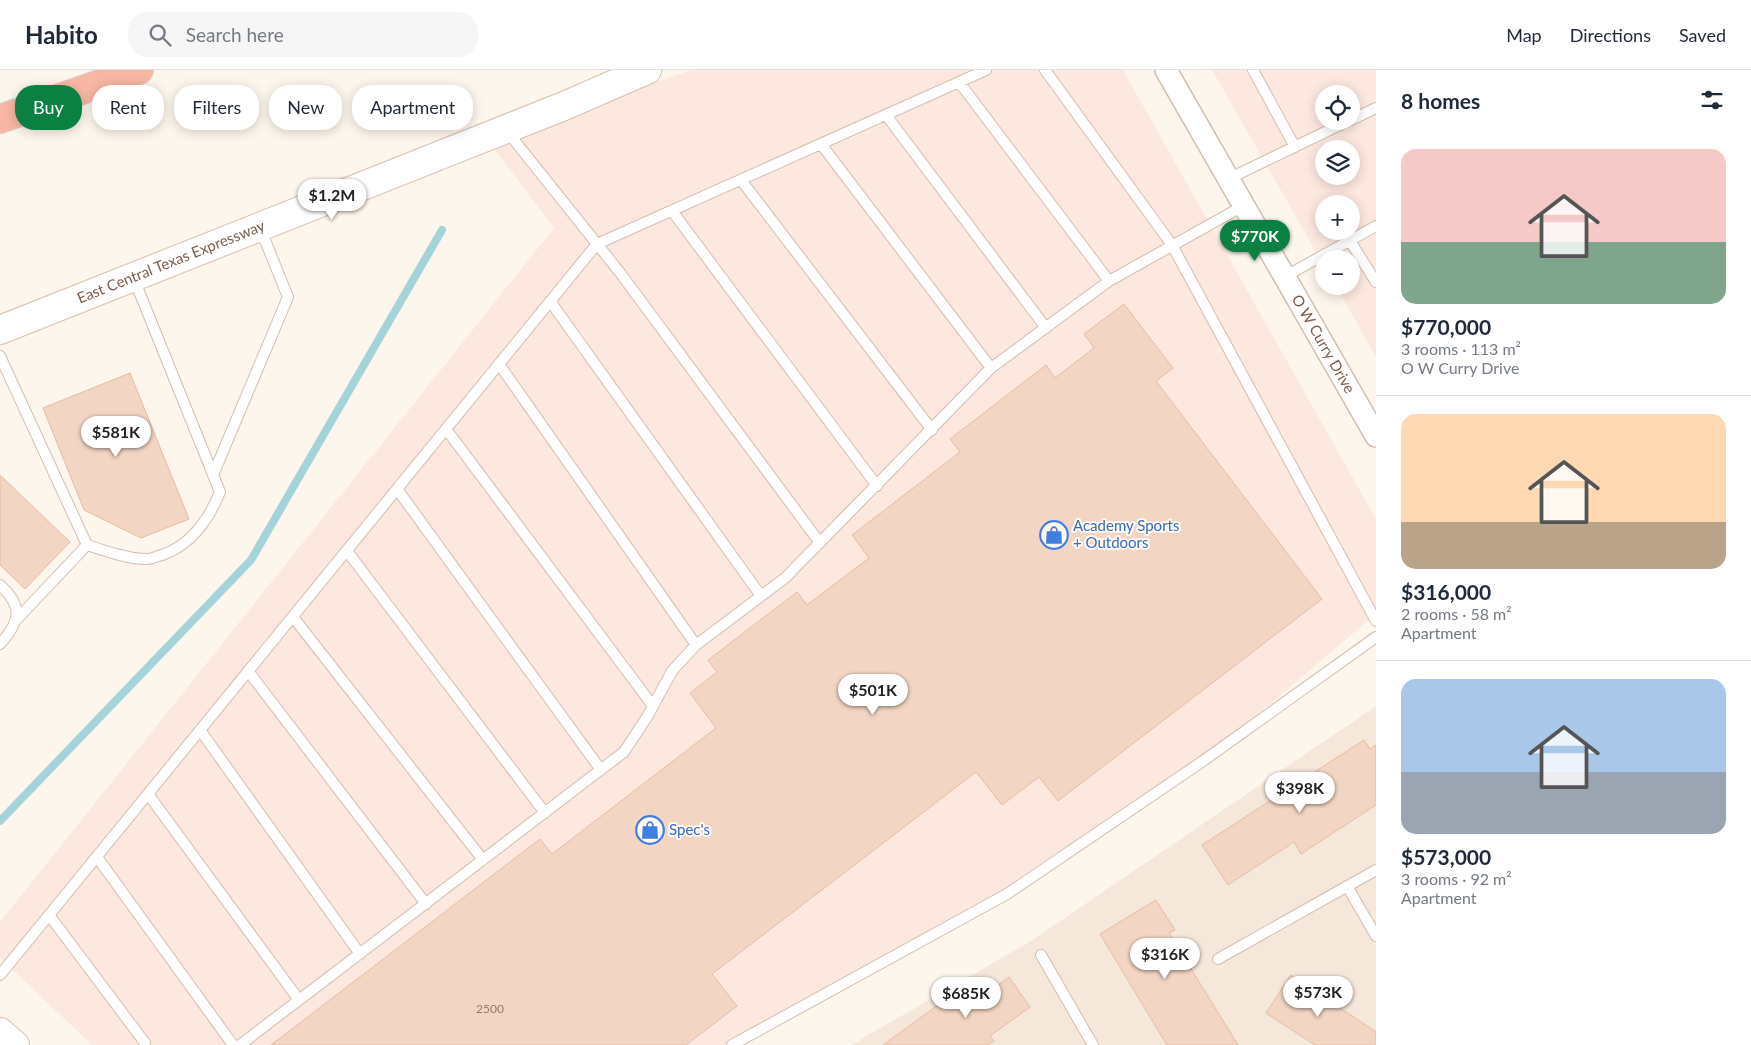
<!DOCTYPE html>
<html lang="en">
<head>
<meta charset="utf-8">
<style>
	body { margin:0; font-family:Lato,sans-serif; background:#f6f6f7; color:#1f2937; height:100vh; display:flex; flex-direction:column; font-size:19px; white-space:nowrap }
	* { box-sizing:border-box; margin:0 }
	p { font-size:16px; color:#747a83 }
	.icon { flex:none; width:28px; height:28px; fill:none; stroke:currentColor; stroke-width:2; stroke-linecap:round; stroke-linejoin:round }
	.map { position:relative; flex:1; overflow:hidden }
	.details { display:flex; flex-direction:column; background:#fff; width:375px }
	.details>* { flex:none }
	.hud { position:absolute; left:15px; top:15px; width:475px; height:45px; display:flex; gap:10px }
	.fabs { position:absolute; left:1315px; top:15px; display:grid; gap:10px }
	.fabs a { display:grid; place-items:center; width:45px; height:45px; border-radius:50%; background:#fff; box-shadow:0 2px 12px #0003; font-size:25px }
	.price { position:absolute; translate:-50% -42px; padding:0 11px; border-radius:18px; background:#fff; color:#222; font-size:16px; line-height:32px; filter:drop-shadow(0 1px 2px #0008) }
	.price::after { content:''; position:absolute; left:50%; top:30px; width:15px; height:11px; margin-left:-8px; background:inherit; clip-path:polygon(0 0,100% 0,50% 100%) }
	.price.current { background:#0b8043; color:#fff }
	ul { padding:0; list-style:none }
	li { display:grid; align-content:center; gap:10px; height:265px; padding:0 25px }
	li+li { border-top:1px solid #e0e1e3 }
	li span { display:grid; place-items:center; height:155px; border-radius:15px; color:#555 }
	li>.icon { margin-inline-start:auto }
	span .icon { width:90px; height:90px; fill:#fffc; stroke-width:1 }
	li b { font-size:21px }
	h2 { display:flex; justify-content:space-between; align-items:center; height:60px; padding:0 25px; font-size:21px }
	.tag { padding:0 18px; border-radius:20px; background:#fff; box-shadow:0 2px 12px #0003; font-size:18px; line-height:45px }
	.tag.current { background:#0b8043; color:#fff }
	header { display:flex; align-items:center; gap:30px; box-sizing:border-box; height:70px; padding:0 25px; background:#fff; border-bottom:1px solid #e0e1e3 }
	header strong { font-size:24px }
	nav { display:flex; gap:28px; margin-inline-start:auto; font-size:18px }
	.search { width:350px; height:45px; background:#f6f6f7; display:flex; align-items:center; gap:12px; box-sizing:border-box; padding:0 18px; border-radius:20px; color:#747a83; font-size:19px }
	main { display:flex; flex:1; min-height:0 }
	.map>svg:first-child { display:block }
	.residential { fill:#f5e8da }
	.commercial { fill:#fde8e0; fill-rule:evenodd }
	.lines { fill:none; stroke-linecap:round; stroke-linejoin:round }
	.stream { stroke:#a5d3da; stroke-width:8 }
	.building { fill:#f3d5c3; stroke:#e6bba3 }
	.lane-casing { stroke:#d1beb0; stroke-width:12 }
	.street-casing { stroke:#d1beb0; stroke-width:24 }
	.secondary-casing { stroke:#d6c0b0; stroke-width:30 }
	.highway-casing { stroke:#dad1cd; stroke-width:30 }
	.lane { stroke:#fff; stroke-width:10 }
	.street { stroke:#fff; stroke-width:21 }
	.secondary { stroke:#fff; stroke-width:28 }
	.highway { stroke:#f7b7a3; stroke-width:28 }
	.labels { text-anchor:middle; stroke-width:4; stroke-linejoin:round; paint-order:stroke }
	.number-label { font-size:12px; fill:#987a6a }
	.street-label { font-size:15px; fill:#7a5c4d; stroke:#fffaf3 }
	.shop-label { font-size:15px; fill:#366cbe; stroke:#fffaf3; text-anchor:start }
</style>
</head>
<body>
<header>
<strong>Habito</strong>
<div class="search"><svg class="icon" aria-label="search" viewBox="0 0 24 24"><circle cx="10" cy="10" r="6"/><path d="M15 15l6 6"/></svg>Search here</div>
<nav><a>Map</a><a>Directions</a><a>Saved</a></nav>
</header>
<main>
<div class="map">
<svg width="1376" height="975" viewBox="0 0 1376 975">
	<rect width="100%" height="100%" fill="#fdf6ec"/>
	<path class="residential" d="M1376,636V975H851L1031,871Z"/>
	<path class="commercial" d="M692,0H1123L1376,449V544L1203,691L1007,824L742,975H92L0,888V852L554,158L485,67Z
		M1212,0H1376V287L1336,216H1351V189H1324V196ZM1324,24H1351V51H1324ZM1324,79H1351V106H1324ZM1324,134H1351V161H1324Z"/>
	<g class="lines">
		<path class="stream" d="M0,751L251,490L442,160"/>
	</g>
	<path class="building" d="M1124,234L1173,298L1156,311L1322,529L1058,731L1039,707L1002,735L976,702L712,904L737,936L686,975H271L540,769L552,784L716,658L690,623L717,602L708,590L797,522L807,535L869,488L852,465L960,382L950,369L1046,295L1055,308L1094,278L1084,264Z
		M130,303L189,449L141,468L84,440L43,338Z
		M0,405L70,472L25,519L0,495Z
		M1364,670L1370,679L1376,675V735L1301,784L1294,772L1228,815L1202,775Z
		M1156,830L1175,860L1169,863L1238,975H1167L1100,864Z
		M1291,905L1376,962V975H1315L1266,943Z
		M1009,907L1030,937L990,966L994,971L988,975H883L964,916L975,932Z"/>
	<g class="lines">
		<defs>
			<path id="lane" d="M1045,0L1172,175L1376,551
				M1253,0L1295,77
				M959,12L1109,211
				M886,45L1046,258
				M1351,50L1376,38
				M506,60L621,204L820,473
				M821,74L991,298
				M1228,109L1348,51
				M741,110L932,360
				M672,141L877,416
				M1350,171L1376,212
				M1284,207L1376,156
				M550,231L761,526
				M0,286L87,475C105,481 128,489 147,489C152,489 157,486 162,485C191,475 209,449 220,422L134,209
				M499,294L696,575
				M446,359L653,636
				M213,405L288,227L260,158
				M397,419L601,700
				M347,481L545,743
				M0,515C24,537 20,552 0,574
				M293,547L483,790
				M18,548L87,475
				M248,601L426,834
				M200,660L360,884
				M148,724L299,930
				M97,787L233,975
				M1347,816L1376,866
				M49,845L145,973
				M1041,885L1093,975
				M1218,889L1376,800
				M0,905L597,174L986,0
				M240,975L624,682L647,647L672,601L696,575L785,508L991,298L1109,211L1243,136
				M732,975L1007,824L1203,691L1376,567"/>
			<g id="street">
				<path id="s1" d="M1166,0L1376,366"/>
			</g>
			<g id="secondary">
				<path id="s2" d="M0,260L564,36L647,0"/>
				<path d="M0,962L15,975"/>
			</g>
			<path id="highway" d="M0,49L139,0"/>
		</defs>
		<use href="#lane" class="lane-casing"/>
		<use href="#street" class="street-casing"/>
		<use href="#secondary" class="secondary-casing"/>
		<use href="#highway" class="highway-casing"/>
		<use href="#lane" class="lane"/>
		<use href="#street" class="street"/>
		<use href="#secondary" class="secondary"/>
		<use href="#highway" class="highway"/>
	</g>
	<defs>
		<symbol id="shop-ring" viewBox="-11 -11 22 22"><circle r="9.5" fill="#fffaf3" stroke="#3f7fe0" stroke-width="1.5"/><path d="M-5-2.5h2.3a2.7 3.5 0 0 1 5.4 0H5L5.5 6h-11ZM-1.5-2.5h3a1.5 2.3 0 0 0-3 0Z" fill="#3f7fe0"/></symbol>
	</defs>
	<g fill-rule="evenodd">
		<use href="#shop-ring" x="1038" y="449" width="32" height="32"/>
		<use href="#shop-ring" x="634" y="744" width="32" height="32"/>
	</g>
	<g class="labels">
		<g class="number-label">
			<text x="490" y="943">2500</text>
		</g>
		<g class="street-label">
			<text dy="5" stroke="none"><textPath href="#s2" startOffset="184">East Central Texas Expressway</textPath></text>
			<text dy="5" stroke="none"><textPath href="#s1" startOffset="316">O W Curry Drive</textPath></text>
		</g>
		<g class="shop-label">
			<text x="1073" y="461">Academy Sports<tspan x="1073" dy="17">+ Outdoors</tspan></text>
			<text x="669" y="765">Spec's</text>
		</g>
	</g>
</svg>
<div class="fabs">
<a><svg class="icon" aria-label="locate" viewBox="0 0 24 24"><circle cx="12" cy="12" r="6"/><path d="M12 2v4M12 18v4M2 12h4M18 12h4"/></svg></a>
<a><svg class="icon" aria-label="layers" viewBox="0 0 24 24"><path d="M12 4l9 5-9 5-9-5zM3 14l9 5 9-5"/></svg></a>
<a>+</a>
<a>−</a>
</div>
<b class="price" style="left:332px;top:151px">$1.2M</b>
<b class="price current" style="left:1255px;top:192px">$770K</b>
<b class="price" style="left:116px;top:388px">$581K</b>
<b class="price" style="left:873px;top:646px">$501K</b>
<b class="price" style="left:1300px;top:744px">$398K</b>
<b class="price" style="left:1165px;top:910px">$316K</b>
<b class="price" style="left:1318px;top:948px">$573K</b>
<b class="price" style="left:966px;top:949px">$685K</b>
<div class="hud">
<a class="tag current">Buy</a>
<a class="tag">Rent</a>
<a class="tag">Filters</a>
<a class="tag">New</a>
<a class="tag">Apartment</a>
</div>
</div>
<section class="details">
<h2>8 homes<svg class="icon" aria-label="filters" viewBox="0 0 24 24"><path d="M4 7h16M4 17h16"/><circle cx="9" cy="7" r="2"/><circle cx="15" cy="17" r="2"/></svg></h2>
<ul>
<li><span style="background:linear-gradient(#f6c9c9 60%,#7fa58c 0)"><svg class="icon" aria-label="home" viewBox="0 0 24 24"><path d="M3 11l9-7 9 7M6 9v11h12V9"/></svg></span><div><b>$770,000</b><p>3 rooms · 113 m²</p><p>O W Curry Drive</p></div></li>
<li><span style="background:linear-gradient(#ffd9b3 70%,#b9a48a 0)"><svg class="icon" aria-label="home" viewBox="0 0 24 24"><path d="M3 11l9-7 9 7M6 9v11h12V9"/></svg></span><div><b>$316,000</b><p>2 rooms · 58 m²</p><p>Apartment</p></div></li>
<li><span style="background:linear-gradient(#a9c7e8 60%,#9aa5b1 0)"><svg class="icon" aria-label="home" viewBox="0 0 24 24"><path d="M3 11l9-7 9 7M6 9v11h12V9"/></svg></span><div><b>$573,000</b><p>3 rooms · 92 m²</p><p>Apartment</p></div></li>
</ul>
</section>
</main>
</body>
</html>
